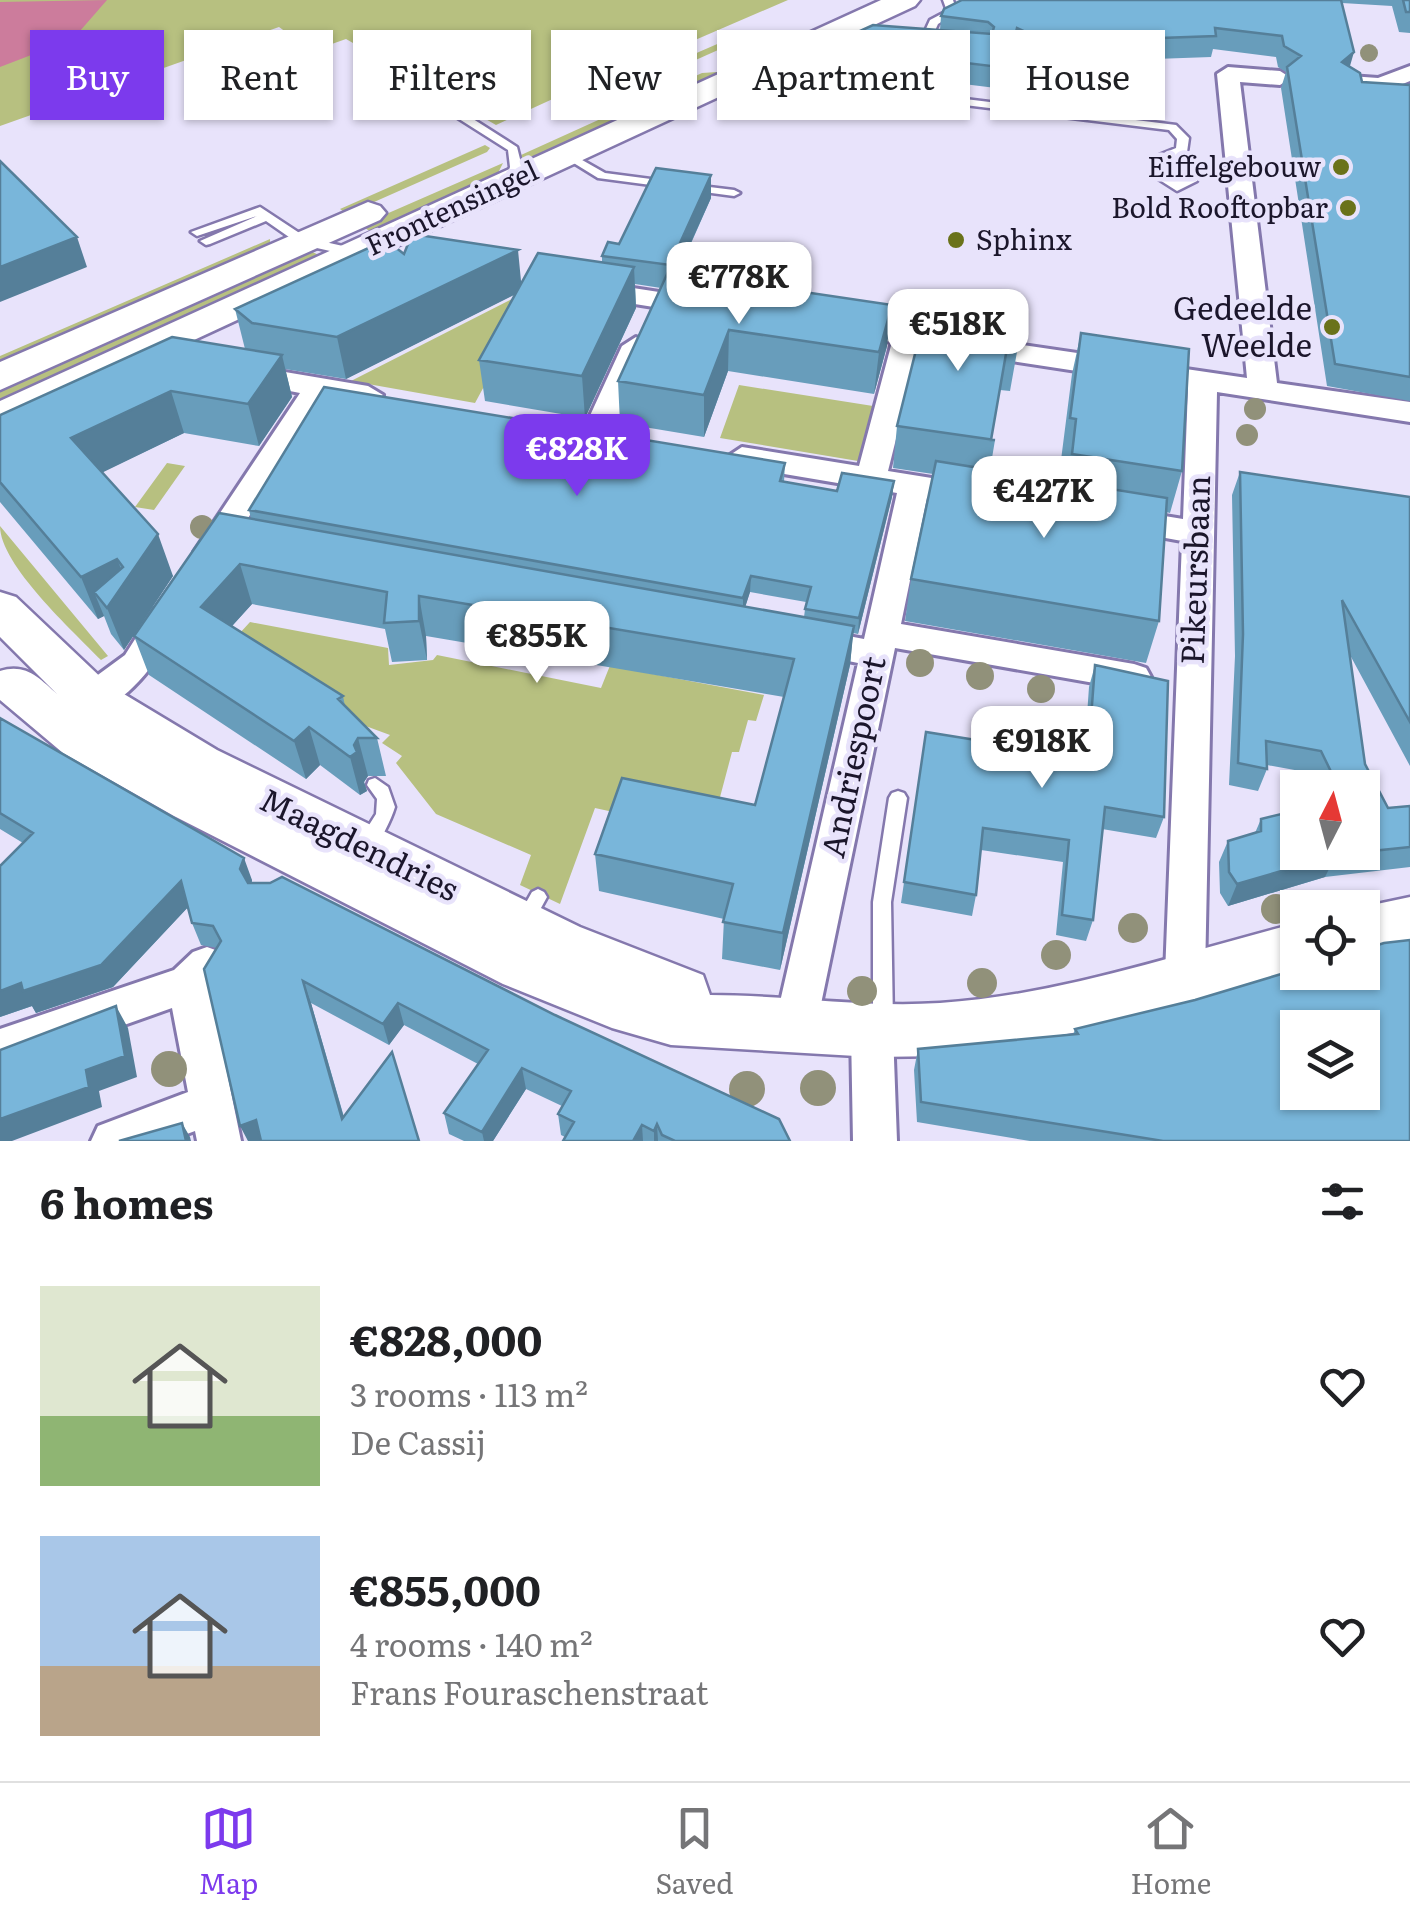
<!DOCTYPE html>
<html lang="en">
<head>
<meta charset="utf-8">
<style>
	body { margin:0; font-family:Literata,serif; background:#f6f6f6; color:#202124; height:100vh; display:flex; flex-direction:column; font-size:38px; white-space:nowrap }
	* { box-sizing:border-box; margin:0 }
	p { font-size:32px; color:#757577 }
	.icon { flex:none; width:55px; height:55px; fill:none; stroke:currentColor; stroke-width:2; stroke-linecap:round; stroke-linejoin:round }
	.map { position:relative; height:1141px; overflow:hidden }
	.drawer { display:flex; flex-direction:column; background:#fff; flex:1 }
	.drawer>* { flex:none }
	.banner { position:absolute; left:30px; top:30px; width:1350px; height:90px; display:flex; gap:20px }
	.needle { width:65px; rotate:6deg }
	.fabs { position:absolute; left:1280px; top:770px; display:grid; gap:20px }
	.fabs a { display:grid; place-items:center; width:100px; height:100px; border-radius:0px; background:#fff; box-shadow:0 2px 8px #0004; font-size:50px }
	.price { position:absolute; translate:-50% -85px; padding:0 22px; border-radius:20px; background:#fff; color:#222; font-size:32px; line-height:65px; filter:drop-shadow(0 2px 5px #0008) }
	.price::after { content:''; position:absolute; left:50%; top:60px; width:30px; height:22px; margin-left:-15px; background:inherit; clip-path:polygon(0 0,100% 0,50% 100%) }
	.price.on { background:#7c3aed; color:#fff }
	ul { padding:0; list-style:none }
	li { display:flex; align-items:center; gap:30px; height:250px; padding:0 40px }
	li span { display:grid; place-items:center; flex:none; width:280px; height:200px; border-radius:0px; color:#555 }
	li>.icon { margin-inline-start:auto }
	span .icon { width:120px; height:120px; fill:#fffc; stroke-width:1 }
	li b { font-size:42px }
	h2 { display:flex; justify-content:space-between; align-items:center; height:120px; padding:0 40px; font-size:42px }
	.tag { padding:0 35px; border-radius:0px; background:#fff; box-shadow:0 2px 8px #0004; font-size:35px; line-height:90px }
	.tag.on { background:#7c3aed; color:#fff }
	.tab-bar { display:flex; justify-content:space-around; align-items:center; height:140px; border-top:2px solid #e0e0e0; background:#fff; font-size:28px; color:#757577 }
	.tab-bar a { display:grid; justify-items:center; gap:5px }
	.tab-bar .on { color:#7c3aed }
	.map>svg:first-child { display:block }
	.green { fill:#b7c080 }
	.water { fill:#cc7c9c }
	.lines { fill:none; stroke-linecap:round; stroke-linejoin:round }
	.lane-casing { stroke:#8478ad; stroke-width:5 }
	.street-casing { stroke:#8478ad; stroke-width:6 }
	.secondary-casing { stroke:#8478ad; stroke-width:5 }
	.lane { fill:#fff; fill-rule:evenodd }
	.street { fill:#fff; fill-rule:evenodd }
	.secondary { fill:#fff; fill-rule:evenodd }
	.tree { fill:#91917a }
	.wall { fill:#689dbb; fill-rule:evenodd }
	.shaded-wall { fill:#557f99 }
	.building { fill:#79b6da; stroke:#557f99; stroke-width:2.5; fill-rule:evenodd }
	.poi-dot { fill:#6a721a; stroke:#e8e3fb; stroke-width:4 }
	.labels { text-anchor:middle; stroke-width:9; stroke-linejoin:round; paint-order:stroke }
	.far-poi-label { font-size:28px; fill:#1b162b; stroke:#e8e3fb; text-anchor:end }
	.far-street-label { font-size:28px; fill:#1b162b; stroke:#e8e3fb }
	.poi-label { font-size:32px; fill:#1b162b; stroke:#e8e3fb; text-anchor:end }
	.street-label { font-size:32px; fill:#1b162b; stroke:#e8e3fb }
</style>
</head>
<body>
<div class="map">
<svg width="1410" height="1141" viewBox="0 0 1410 1141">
	<rect width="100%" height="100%" fill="#e8e3fb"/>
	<path class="green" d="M0,0H788L621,72L629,64L496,125L346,39L312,51L279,27L0,126Z
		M738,35L745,38L615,96L609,91Z
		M717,72L722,74L525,163L521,155L702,73Z
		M485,145L490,148L487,152L347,214L340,209Z
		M503,163L496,177L379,238L361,225Z
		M270,239V245L0,366V356Z
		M308,250L321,256L0,409V387Z
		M518,296L532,298L475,403L351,381Z
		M739,385L873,406L858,461L720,438Z
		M167,463L185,466L154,510L135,507Z
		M0,526L108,656L101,660C73,631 0,565 0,526Z
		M250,622L388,648L389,665L433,660L437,655L601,688L623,633L642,672L764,695L756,721L748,720L739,752H732L715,816L723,836L595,808L560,904L520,885L531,855L436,814L396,763L402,756L382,743L390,735L352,721L228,646Z"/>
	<path class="water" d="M107,0L73,39L0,67V2Z"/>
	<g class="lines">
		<defs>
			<path id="lane" d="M943,0H953L957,12L938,24L929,44H921L920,42L930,20L947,11Z
				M731,49L803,79L1176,125L1189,138L1187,152L1198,161L1197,181L1177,191L1155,177L1159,155L1176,148L1177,139L1169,130L801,85L727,54L726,52ZM1175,156L1172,180L1167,176L1168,159Z
				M374,61H382L517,147L522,167L515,182H507L505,180L510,167L508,150L374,65Z
				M568,152L605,173L666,181L672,184L666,187L598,178L564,157V153Z
				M693,185L734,190L740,193L734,196L689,190L687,188Z
				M260,207L307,238L352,248L354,251L348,255L299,244L266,221L210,244L206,245L200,241L257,216L197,236L191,232Z
				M375,778L388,787L395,807C392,817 379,848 368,851C365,851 363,850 360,849L357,844L376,814L377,799L367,785L369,780Z
				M898,791L904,793L907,798L891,902L893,1023L890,1029L883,1032L876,1029L873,1023V902L889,798L892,793Z
				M538,889L544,892L547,897L530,928L524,930L518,928L515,922L532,892Z"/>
			<path id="street" d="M1410,66V81C1389,90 1357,100 1339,83L1350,76L1378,78Z
				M1228,67L1280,71L1291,78L1280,85L1240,82L1277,383L1410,402V422L1217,392L1205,975L1199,988L1185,993L1171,988L1165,975L1182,541L1111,528L1106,520L1111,512L1122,509L1183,519L1188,388L919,347L888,471L975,485L986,488L991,496L986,504L975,507L927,498L901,624L1134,664L1146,668L1151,677L1146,686L1134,690L895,648L816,1028L810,1042L795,1047L780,1042L774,1028L858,663L795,650L790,641L795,632L807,628L864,639L897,493L742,467L727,457L742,447L859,466L892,342L836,333L832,327L846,319L1247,378L1217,74Z
				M594,282L698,298L712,306L698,314L584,296L581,290Z
				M636,337L650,346L612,433L608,440H586L582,433L622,346Z
				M244,365L368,386L383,395L368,404L326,397L221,560H199L194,552L300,393L234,380L230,374Z
				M166,606L178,609L183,618C165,649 122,721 80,708L74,698L80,688L125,655L154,609Z
				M207,947L221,952L227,965L210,990L241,1141H197L195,1131L168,1141H91L98,1126L188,1092L172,1008L0,1069V1029L174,970L193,952Z
				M872,1013L887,1018L893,1032L897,1141H853L851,1032L857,1018Z"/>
			<path id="secondary" d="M881,0H920L915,6L0,430V401Z
				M368,202L380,206L386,213L380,220L0,390V362Z
				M0,592L16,597L109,685L217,750L580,927L703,975L710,995C787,995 863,1008 940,1003C1062,995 1180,953 1298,923V972L1078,1032L944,1056L873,1057L671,1045L612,1028L503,984L174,816L63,753L0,700V671C26,663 39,678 57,694L0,637Z
				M1410,897V945L1362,954V908H1358Z"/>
		</defs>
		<use href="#lane" class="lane-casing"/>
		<use href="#street" class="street-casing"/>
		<use href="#secondary" class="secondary-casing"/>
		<use href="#lane" class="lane"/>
		<use href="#street" class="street"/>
		<use href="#secondary" class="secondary"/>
	</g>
	<g class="tree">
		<circle cx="1369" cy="53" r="9"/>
		<circle cx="1255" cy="409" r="11"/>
		<circle cx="1247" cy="435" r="11"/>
		<circle cx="202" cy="527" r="12"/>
		<circle cx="920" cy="663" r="14"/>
		<circle cx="980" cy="676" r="14"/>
		<circle cx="1041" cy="689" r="14"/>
		<circle cx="1276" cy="909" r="15"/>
		<circle cx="1133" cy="928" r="15"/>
		<circle cx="1056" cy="955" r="15"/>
		<circle cx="982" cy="983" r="15"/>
		<circle cx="862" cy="991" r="15"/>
		<circle cx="169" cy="1069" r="18"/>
		<circle cx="818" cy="1088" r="18"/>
		<circle cx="747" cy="1089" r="18"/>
	</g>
	<path class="wall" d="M962,0H1410V33L1399,32L1392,6L1342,3L1350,67L1362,82L1410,85V401L1327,386L1281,88L1286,72L1278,67L1276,57L1213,49L1211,57L1043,63L1014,49L1004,89L826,67L827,46L940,30L941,16Z
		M711,175V198L678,273L887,346L874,394L728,371L704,437L620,423L618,381L661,288L635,284L636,308L585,418L485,401L479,360L515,294L346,379L285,369L292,397L259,446L184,433L102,472L173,576L124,650L111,634L104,616L98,619L0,502V415L245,349L235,309L404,254L521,282L602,262V256Z
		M1022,324L1010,391L1000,390L991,440H995L990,470L1064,482L1066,461L1061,460L1072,374L1081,333L1182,471L1170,513L1166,512L1159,621L1146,663L905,621L911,579L933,474L893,468L897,426Z
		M785,463L784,482L837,491L894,481L892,497L858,634L853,633L850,665L780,970L722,959L724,919L599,891L595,854L755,805L784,697L426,636L427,660L392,662L385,629L252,604L232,626L343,696L345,706L377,738L386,776H368L364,782L367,791L360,795L320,765L306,779L149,675L134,636L251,519L249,510ZM750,592L806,602L804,617L745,607Z
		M1240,472L1410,497V766L1350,655L1365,764L1388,808L1410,806V867L1325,877L1228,906L1220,893L1219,862L1228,841L1255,833L1261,819L1298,852L1362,788H1318L1311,773L1267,765V769L1258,791L1229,785L1235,656L1232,495Z
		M1095,665L1164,817L1156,838L1102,829L1093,920L1086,941L1056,935L1063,862L981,850L976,895L972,916L901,903L926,732L1084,757L1089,687Z
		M0,718L252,880V883L790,1141H563L565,1137L561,1135L558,1114L562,1106L526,1089L493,1141H464L449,1134L444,1113L478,1064L404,1025L389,1045L311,1003L344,1117L419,1141H248L217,948L201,945L192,923L188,907L113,987L36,1013L32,1006L0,1017V866L23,843L0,829Z
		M1075,1029L1410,1141H1030L917,1122L914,1070L918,1049L1073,1035Z"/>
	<path class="shaded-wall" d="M1017,28L1014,49L1004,89L1007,68Z
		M1354,52L1348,73L1342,62Z
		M711,175V198L670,289V265Z
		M77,237L87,267L0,302V267Z
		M518,250L522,291L346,379L337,337Z
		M634,267L636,308L585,418L582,376Z
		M892,305L887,346L874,394L879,352Z
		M729,330L728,371L704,437V395Z
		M282,355L292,397L259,446L248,404Z
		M171,391L184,433L87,480L71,438Z
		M894,481L892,497L858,634L859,618Z
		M158,534L173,576L124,650L107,608L94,592L104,616L98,619L81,577L117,559L126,581Z
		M240,564L252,604L214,646L201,607Z
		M751,576L750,592L743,614V598Z
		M419,596L426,636L427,660L419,621Z
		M854,626L850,665L780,970L783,933Z
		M309,727L320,765L306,779L294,741Z
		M358,738L368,776L364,782L367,791L360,795L350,757L354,745Z
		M1336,855L1325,877L1228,906L1237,884Z
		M244,858L252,880L249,891L240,869Z
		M181,881L191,904L113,987L36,1013L32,1006L0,1017V991Z
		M303,981L311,1003L350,1139L342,1119Z
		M398,1003L404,1025L389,1045L383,1024Z
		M116,1006L128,1028L137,1077L99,1091L102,1107L12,1141H0V1119Z
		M522,1068L526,1089L493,1141H484L482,1132Z
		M256,1120L263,1141H248L240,1126Z
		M182,1123L190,1137L191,1141H186Z
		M657,1124L658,1141H654V1131Z
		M642,1125L643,1141H633Z"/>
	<path class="building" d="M962,0H1341L1354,52L1342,62L1360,73L1362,82L1410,85V377L1335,364L1287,67L1301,56L1284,46L1282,36L1215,28L1216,36L1047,42L1017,28L1007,68L827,46L873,25L992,34L994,27L988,22L941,16L944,9Z
		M1403,0H1410V12H1406Z
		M0,161L77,237L0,267Z
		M656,168L711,175L670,265L602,256L608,242L619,244Z
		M412,234L518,250L337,337L252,323L235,309L386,240L404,254Z
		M538,253L634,267L582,376L479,360Z
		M668,272L892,305L879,352L729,330L704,395L618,381Z
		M926,310L1022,324L1017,350L1007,348L991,440H995L897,426Z
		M1081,333L1189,349L1182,471L1072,454L1076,419L1070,418Z
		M172,337L282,355L248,404L171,391L71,438L158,534L107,608L94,592L123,567L117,559L81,577L0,482V415Z
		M324,387L785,463L780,481L837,491L842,473L894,481L859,618L805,609L811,587L751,576L743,598L249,510Z
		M936,461L1167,498L1159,621L911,579Z
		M1240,472L1410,497V722L1342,600L1365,764L1388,808L1410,806V847L1362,852V788L1336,782L1321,751L1266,741L1267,769L1238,763L1243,634Z
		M219,513L854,626L783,933L723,922L733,884L595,854L622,778L755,805L794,659L419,596V621L384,623L387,592L240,564L201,607L343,696L338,699L377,738H358L354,745L357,752L350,757L309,727L294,741L134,636Z
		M1095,665L1168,681L1164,817L1105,807L1093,920L1062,915L1069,840L983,828L976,895L904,882L926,732L1088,758Z
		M0,718L244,858L240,869L248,883H270L282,877L555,1015L779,1119L790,1141H675L662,1135L657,1124L654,1131L642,1125L633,1141H563L574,1122L558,1114L571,1091L522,1068L482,1132L444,1113L488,1050L398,1003L383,1024L303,981L342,1119L392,1052L419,1141H261L256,1120L240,1126L204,969L221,941L213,926L192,923L181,881L101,965L23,991L21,983L0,991V866L33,833L0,813Z
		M1298,810V852H1360L1336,855L1237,884L1229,872L1228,841L1261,831V819Z
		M1410,940V1141H1163L921,1102L918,1049L1078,1034L1075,1029L1195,1000L1298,969V972H1362V950L1384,943ZM1298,1028H1362V1092H1298Z
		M116,1006L125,1056L86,1070L89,1087L0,1119V1050Z
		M182,1123L186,1141H119Z"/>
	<g class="poi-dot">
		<circle cx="1341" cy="167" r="10"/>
		<circle cx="1348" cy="208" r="10"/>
		<circle cx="956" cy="240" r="10"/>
		<circle cx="1332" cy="327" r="10"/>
	</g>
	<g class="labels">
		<g class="far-poi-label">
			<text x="1321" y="177">Eiffelgebouw</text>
			<text x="1328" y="218">Bold Rooftopbar</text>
			<text x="976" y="250" text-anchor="start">Sphinx</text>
		</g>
		<g class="far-street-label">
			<text transform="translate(452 208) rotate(-25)" y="10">Frontensingel</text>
		</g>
		<g class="poi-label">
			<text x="1312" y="320">Gedeelde<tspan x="1312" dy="37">Weelde</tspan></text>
		</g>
		<g class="street-label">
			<text transform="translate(1196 570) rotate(-88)" y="11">Pikeursbaan</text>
			<text transform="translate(854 757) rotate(-78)" y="11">Andriespoort</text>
			<text transform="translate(359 845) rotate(26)" y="11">Maagdendries</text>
		</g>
	</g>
</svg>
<div class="fabs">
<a><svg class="needle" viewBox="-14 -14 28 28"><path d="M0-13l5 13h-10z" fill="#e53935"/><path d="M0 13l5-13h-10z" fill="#757577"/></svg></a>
<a><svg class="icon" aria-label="locate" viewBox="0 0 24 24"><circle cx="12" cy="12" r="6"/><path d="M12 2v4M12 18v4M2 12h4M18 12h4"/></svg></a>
<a><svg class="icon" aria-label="layers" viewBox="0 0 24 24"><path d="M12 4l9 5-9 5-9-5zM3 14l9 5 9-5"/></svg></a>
</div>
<b class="price" style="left:739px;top:327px">€778K</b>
<b class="price" style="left:958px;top:374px">€518K</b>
<b class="price on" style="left:577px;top:499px">€828K</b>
<b class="price" style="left:1044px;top:541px">€427K</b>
<b class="price" style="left:537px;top:686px">€855K</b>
<b class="price" style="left:1042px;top:791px">€918K</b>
<div class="banner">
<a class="tag on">Buy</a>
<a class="tag">Rent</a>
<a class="tag">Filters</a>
<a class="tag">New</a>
<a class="tag">Apartment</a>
<a class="tag">House</a>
</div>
</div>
<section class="drawer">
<h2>6 homes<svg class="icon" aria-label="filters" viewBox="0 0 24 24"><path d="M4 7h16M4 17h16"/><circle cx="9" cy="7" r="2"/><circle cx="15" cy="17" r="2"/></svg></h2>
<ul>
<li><span style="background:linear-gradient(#dfe7d0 65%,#8fb573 0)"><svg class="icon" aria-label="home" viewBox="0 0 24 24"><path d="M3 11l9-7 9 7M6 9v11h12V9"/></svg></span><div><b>€828,000</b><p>3 rooms · 113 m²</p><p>De Cassij</p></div><svg class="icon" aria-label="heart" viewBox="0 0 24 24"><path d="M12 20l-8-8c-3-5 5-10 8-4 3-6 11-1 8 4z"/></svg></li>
<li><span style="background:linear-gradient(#a9c7e8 65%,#b9a48a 0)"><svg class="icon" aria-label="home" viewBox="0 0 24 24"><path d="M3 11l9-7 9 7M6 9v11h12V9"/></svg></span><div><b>€855,000</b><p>4 rooms · 140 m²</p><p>Frans Fouraschenstraat</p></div><svg class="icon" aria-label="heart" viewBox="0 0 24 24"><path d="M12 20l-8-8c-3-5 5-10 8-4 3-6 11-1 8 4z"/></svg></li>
</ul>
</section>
<nav class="tab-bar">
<a class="on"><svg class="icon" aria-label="map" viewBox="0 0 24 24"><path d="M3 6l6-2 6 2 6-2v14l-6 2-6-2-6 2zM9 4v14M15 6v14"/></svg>Map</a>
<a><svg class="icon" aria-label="saved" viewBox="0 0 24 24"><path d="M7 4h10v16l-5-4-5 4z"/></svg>Saved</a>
<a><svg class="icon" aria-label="home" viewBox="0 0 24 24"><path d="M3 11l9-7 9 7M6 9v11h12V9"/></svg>Home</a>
</nav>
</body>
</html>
